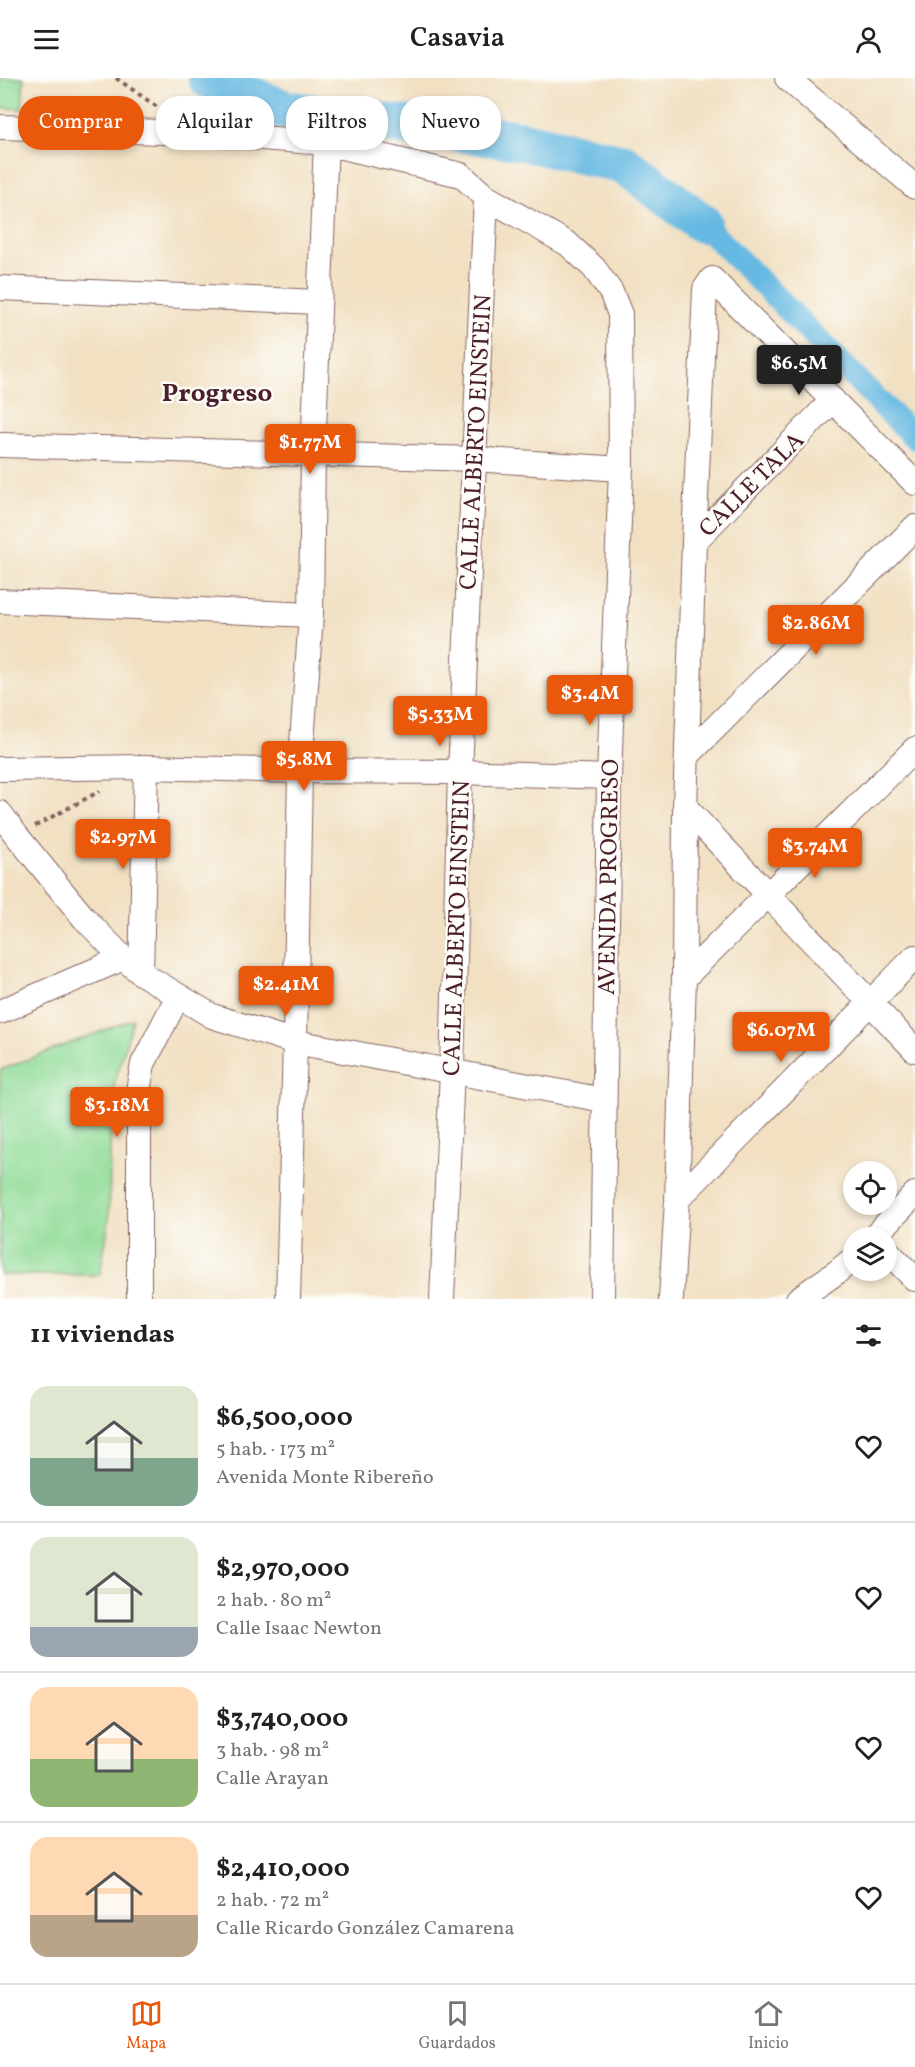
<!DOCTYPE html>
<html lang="es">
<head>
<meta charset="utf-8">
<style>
	body { margin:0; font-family:Vollkorn,serif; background:#f2f2f2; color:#202124; height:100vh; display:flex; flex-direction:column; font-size:22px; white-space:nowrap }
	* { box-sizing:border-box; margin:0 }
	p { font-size:20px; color:#757577 }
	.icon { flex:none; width:33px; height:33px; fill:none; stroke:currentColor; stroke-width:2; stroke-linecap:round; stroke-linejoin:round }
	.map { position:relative; height:1221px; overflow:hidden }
	.panel { display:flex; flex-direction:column; background:#fff; flex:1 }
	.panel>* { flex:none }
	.top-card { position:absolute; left:18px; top:18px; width:600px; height:54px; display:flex; gap:12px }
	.tools { position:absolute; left:843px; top:1083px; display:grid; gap:12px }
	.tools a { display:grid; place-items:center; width:54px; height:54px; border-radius:50%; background:#fff; box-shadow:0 3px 9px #0003; font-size:30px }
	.price { position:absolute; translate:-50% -51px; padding:0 14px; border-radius:6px; background:#ea580c; color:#fff; font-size:20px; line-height:39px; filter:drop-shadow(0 2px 3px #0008) }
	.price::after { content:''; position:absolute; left:50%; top:36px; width:18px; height:14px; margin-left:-9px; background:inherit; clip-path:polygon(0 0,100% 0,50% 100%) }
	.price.active { background:#222; color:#fff }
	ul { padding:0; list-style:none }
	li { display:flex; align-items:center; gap:18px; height:150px; padding:0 30px }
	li+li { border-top:2px solid #e0e0e0 }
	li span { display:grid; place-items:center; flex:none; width:168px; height:120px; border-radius:18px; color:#555 }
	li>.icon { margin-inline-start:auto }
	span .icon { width:72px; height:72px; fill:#fffc; stroke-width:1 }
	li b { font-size:26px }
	h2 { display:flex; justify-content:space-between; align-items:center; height:72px; padding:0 30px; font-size:26px }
	.tag { padding:0 21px; border-radius:24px; background:#fff; box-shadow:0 3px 9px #0003; font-size:21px; line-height:54px }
	.tag.active { background:#ea580c; color:#fff }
	header { display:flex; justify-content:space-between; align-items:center; height:78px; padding:0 30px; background:#fff; font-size:27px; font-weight:600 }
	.tabs { display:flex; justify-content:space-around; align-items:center; height:84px; border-top:2px solid #e0e0e0; background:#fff; font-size:16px; color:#757577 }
	.tabs a { display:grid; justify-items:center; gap:3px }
	.tabs .active { color:#ea580c }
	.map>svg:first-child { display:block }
	.green { fill:#8fdb97; stroke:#6c7d61; stroke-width:1.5 }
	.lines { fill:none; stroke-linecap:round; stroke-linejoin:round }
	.canal { stroke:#66b9e2; stroke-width:24 }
	.river { stroke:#66b9e2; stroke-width:40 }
	.minor-casing { stroke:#846360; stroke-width:26 }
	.path { stroke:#846360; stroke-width:4; stroke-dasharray:4.5 4.5; stroke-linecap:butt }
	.minor { stroke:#fff; stroke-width:24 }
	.labels { text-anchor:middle; stroke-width:5; stroke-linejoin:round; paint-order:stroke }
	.street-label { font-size:24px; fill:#4a1f2b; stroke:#fdfcf7 }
	.neighbourhood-label { font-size:26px; font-weight:bold; fill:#4a1f2b; stroke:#fdfcf7 }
</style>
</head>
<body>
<header><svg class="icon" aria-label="menu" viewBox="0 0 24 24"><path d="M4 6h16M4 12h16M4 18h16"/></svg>Casavia<svg class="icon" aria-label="person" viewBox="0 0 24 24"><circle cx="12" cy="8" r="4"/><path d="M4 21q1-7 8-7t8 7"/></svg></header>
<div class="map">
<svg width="915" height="1221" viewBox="0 0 915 1221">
	<rect width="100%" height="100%" fill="#fdfcf7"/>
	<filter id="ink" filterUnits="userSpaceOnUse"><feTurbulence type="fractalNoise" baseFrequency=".0167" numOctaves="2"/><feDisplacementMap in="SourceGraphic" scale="12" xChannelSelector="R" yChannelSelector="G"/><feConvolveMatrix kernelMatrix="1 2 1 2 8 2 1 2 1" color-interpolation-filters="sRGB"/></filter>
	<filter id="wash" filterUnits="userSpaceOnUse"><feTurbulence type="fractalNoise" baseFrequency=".008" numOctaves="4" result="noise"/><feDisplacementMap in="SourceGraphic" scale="24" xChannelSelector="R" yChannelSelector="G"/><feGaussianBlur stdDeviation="1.35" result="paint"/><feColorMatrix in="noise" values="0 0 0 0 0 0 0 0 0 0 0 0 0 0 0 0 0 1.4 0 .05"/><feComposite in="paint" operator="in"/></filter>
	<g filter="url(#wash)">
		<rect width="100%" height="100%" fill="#f1e0c2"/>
		<path class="green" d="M0,0H24L22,31L0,30Z
			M133,941L111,1018L109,1142L100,1197H0V992Z"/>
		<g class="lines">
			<path class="canal" d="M702,145L915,360"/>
			<path class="river" d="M208,0L285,32L518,62L624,86L702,145"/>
		</g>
	</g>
	<g filter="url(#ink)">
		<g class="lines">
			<defs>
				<path id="minor" d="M787,0L915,109
					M0,49L195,55L326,65L461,97L486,119L568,166L594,190L611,214L620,236L621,391L609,699L602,1221
					M0,210L319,224
					M0,367L474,381L621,391
					M694,464L833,322
					M0,523L311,537
					M687,678L915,449
					M0,691L146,689L300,693L460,694L609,699
					M685,729L915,972
					M0,735L17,758L84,840L123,880L141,895L212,938L295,964L604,1022
					M141,895L146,689
					M684,900L915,671
					M0,934L123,880
					M677,1122L915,879
					M873,1160L915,1116
					M886,1172L915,1201
					M139,1221V1007L143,986L178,918
					M288,1221L295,964L300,693L311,537L313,376L326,65
					M442,1221L452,992L460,694L486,119
					M671,1221L677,1122L684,900L685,729L694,464L705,211L712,201L915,405
					M798,1221L837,1194L854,1180"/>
			</defs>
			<use href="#minor" class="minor-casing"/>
			<path class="path" d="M116,0L160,31
				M35,748L100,713"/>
			<use href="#minor" class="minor"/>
		</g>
	</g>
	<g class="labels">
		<g class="street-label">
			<text transform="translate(475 364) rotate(-87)" y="8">CALLE ALBERTO EINSTEIN</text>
			<text transform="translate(751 406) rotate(-45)" y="8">CALLE TALA</text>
			<text transform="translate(608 799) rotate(-89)" y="8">AVENIDA PROGRESO</text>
			<text transform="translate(456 850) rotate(-88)" y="8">CALLE ALBERTO EINSTEIN</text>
		</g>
		<g class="neighbourhood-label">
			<text x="217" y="323">Progreso</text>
		</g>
	</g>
</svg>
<div class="tools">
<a><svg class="icon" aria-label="locate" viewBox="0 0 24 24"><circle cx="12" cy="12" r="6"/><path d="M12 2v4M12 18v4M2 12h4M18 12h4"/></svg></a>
<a><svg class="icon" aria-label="layers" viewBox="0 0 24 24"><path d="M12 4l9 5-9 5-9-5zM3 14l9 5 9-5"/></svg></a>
</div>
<b class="price active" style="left:799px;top:318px">$6.5M</b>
<b class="price" style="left:310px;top:397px">$1.77M</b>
<b class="price" style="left:816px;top:578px">$2.86M</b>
<b class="price" style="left:590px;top:648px">$3.4M</b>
<b class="price" style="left:440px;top:669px">$5.33M</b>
<b class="price" style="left:304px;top:714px">$5.8M</b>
<b class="price" style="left:123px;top:792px">$2.97M</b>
<b class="price" style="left:815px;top:801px">$3.74M</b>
<b class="price" style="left:286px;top:939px">$2.41M</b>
<b class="price" style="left:781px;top:985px">$6.07M</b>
<b class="price" style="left:117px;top:1060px">$3.18M</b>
<div class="top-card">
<a class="tag active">Comprar</a>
<a class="tag">Alquilar</a>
<a class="tag">Filtros</a>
<a class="tag">Nuevo</a>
</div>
</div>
<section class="panel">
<h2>11 viviendas<svg class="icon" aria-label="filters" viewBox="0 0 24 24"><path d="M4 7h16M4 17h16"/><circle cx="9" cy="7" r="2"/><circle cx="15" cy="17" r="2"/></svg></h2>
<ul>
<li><span style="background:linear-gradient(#dfe7d0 60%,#7fa58c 0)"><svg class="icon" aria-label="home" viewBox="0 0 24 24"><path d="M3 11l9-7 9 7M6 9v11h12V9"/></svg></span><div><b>$6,500,000</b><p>5 hab. · 173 m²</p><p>Avenida Monte Ribereño</p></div><svg class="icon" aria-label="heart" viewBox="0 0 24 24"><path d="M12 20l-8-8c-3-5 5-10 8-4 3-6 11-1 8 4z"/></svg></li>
<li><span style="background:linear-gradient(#dfe7d0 75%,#9aa5b1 0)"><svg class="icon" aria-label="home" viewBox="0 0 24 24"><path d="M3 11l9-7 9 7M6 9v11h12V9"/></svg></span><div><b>$2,970,000</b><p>2 hab. · 80 m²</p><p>Calle Isaac Newton</p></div><svg class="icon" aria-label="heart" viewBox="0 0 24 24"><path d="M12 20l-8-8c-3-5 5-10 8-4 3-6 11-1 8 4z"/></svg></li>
<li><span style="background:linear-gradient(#ffd9b3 60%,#8fb573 0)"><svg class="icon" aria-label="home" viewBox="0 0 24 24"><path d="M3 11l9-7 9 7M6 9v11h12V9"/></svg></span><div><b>$3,740,000</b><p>3 hab. · 98 m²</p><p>Calle Arayan</p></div><svg class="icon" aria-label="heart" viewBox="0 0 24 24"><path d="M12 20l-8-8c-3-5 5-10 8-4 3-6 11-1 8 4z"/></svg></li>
<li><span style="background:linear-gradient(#ffd9b3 65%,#b9a48a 0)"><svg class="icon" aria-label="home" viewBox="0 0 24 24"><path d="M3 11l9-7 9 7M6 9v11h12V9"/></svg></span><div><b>$2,410,000</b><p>2 hab. · 72 m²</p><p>Calle Ricardo González Camarena</p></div><svg class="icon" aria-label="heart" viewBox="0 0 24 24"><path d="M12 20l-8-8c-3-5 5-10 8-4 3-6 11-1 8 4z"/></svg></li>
</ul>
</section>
<nav class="tabs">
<a class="active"><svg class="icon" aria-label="map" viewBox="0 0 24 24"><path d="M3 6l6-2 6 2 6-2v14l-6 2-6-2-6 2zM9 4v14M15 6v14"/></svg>Mapa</a>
<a><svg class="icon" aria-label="saved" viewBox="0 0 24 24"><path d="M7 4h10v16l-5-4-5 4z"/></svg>Guardados</a>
<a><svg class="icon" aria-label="home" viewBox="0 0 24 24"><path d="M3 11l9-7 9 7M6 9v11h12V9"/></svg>Inicio</a>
</nav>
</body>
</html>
